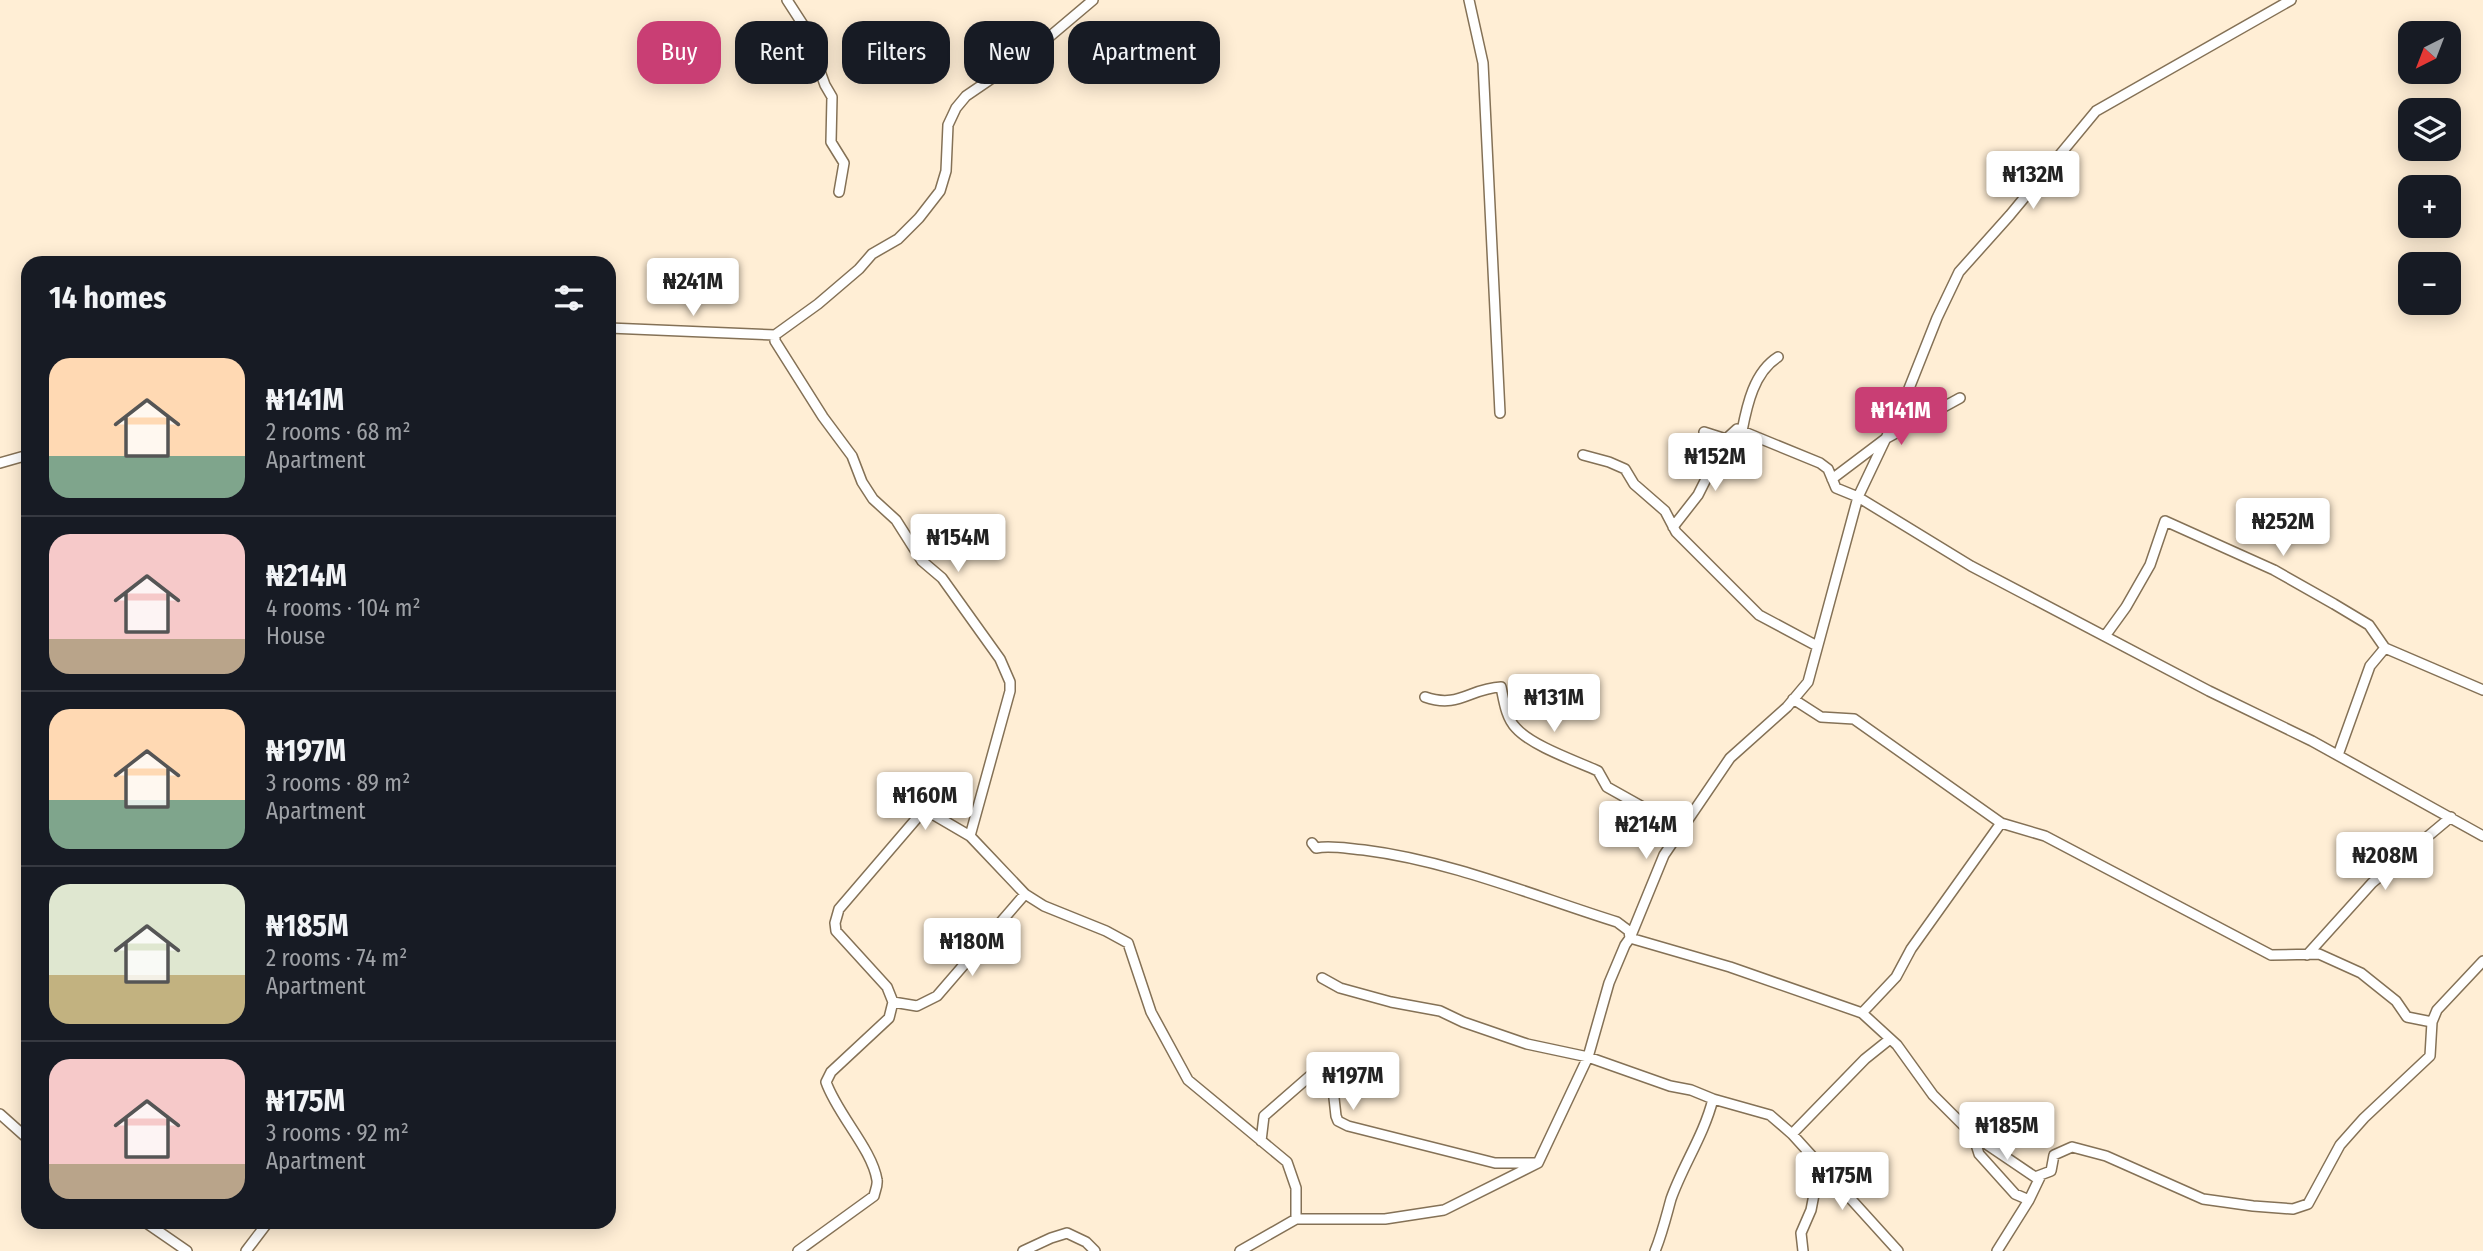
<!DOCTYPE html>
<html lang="en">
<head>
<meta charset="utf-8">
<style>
	body { margin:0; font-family:"Fira Sans Condensed",sans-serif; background:#242831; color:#f1f3f6; height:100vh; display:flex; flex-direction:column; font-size:26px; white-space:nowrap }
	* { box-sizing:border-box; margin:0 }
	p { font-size:23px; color:#9ea1a6 }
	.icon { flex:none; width:38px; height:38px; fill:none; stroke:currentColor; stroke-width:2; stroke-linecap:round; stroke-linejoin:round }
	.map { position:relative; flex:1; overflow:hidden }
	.details { position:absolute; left:21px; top:256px; width:595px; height:973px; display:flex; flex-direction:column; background:#171b24; border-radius:21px; box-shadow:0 4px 18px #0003 }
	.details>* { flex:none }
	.top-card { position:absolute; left:637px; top:21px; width:665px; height:63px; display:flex; gap:14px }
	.needle { width:46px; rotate:222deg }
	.controls { position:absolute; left:2398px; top:21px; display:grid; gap:14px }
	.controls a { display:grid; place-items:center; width:63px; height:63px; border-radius:14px; background:#171b24; box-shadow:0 4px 18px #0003; font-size:35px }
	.price { position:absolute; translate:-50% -60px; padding:0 16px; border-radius:7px; background:#fff; color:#222; font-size:23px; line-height:46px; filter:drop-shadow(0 2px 4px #0008) }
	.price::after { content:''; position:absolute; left:50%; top:42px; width:21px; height:16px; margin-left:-10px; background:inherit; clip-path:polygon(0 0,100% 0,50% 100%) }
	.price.active { background:#c93e74; color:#fff }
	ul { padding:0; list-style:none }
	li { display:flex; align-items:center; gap:21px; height:175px; padding:0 28px }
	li+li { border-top:2px solid #363941 }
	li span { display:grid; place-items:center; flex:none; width:196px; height:140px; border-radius:21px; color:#555 }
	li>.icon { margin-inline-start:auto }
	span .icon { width:84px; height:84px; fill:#fffc; stroke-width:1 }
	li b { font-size:30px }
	h2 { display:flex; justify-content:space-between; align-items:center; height:84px; padding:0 28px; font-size:30px }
	.pill { padding:0 24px; border-radius:21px; background:#171b24; box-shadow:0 4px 18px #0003; font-size:24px; line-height:63px }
	.pill.active { background:#c93e74; color:#fff }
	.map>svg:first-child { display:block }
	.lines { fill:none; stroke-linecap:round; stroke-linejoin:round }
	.minor-casing { stroke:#847156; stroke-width:12 }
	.minor { stroke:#fff; stroke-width:9 }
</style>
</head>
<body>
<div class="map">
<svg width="2483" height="1251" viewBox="0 0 2483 1251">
	<rect width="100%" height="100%" fill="#ffeed5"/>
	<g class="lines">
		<defs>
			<path id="minor" d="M787,0L809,34L812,49L825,85L832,97L831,142L844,163L839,192
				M1469,0L1483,63L1500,413
				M609,328L775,335
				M1742,431C1747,405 1754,372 1778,357
				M1704,432L1726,439L1737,429L1820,463L1828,469L1836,488L1858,497L1971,566L2209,691L2312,741L2483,836
				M1583,455L1609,462L1625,469L1634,484L1665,511L1676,532L1759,615L1817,646
				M0,463L28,455
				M1832,479L1885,439L1960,398
				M1673,527L1698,495L1726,439
				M2105,636L2126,607L2150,565L2165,521L2274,570L2334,604L2369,625L2385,648L2370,666L2338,755
				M2385,648L2483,690
				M1425,697C1459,709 1470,688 1501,687C1504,701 1506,718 1516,728C1532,746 1576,761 1598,771L1607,787L1682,829
				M1793,699L1821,717L1854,719L2001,823
				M970,836L1010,691V682L1000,659L942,578L922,561L896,520L873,499L862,482L852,456L823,417L775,341V335L818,304L859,269L872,254L898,239L919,218L940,191L946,171L948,125L956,108L966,96L1035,49L1093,0
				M1312,843L1316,848C1332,845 1348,849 1364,850C1451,861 1534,896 1617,922L1629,931L1630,938L1730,967L1862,1013L1897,1045L1933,1095L1973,1135L2035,1177L2051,1171L2054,1155L2072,1147L2106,1156L2203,1199L2253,1206L2293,1209L2308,1204L2340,1145L2364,1118L2430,1056L2432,1022L2437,1010L2483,961
				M2307,955L2372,883L2451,817
				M1322,978L1340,988L1391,1002L1440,1011L1463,1022L1527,1044L1588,1057L1670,1086L1691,1090L1713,1099L1770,1115L1792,1134L1898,1251
				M893,1002L917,1006L937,996L1025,894
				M1862,1013L1896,977L1911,949L2001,823L2045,836L2271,955L2319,954L2361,973L2396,1001L2407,1017L2432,1022
				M0,1114L28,1139
				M1792,1134L1865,1059L1890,1039
				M1973,1135L1979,1154L2015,1194L2029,1200
				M1261,1141L1264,1116L1311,1075C1320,1074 1324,1074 1332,1080L1336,1116L1338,1121L1348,1126L1495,1163H1536
				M145,1222L187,1251
				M246,1251L268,1222
				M798,1251L874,1196C875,1191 878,1185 877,1180C872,1149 837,1114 826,1082L831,1072L889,1018L893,1002L887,987L836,931L835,923L839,909L917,818L929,812L970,836L1025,894L1044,906L1106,931L1128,943L1151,1012L1188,1080L1287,1162L1296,1188V1219
				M1023,1251L1051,1238L1067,1233L1086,1242L1095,1251
				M1240,1251L1296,1219H1385L1444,1210L1538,1163L1588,1057L1609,983L1625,945L1630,938L1664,855L1730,758L1787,707L1808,682L1858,497L1906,396L1937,318L1959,272L2010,215L2096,111L2291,0
				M1655,1251C1662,1234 1666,1217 1671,1199C1683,1165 1704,1135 1713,1099
				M1803,1251L1801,1233L1811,1210L1818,1174L1812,1161
				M1997,1251L2029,1200L2041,1175"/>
		</defs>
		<use href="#minor" class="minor-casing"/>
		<use href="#minor" class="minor"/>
	</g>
</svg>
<div class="controls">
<a><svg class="needle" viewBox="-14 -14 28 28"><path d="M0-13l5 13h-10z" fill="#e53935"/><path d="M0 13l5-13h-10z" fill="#9ea1a6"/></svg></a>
<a><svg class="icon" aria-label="layers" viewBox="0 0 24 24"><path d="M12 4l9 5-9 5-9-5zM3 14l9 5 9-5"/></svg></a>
<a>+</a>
<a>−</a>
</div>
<b class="price" style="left:2033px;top:211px">₦132M</b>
<b class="price" style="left:693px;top:318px">₦241M</b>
<b class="price active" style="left:1901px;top:447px">₦141M</b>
<b class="price" style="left:1715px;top:493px">₦152M</b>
<b class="price" style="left:2283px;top:558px">₦252M</b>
<b class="price" style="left:958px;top:574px">₦154M</b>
<b class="price" style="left:1554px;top:734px">₦131M</b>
<b class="price" style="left:925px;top:832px">₦160M</b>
<b class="price" style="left:1646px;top:861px">₦214M</b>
<b class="price" style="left:2385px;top:892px">₦208M</b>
<b class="price" style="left:972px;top:978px">₦180M</b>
<b class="price" style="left:1353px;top:1112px">₦197M</b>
<b class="price" style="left:2007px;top:1162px">₦185M</b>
<b class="price" style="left:1842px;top:1212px">₦175M</b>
<div class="top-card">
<a class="pill active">Buy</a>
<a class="pill">Rent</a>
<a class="pill">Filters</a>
<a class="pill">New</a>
<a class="pill">Apartment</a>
</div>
<section class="details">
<h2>14 homes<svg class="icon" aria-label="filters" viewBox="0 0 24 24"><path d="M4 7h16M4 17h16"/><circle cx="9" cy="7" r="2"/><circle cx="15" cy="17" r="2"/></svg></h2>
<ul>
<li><span style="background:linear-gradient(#ffd9b3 70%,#7fa58c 0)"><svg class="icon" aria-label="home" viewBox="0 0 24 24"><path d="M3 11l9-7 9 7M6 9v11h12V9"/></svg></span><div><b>₦141M</b><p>2 rooms · 68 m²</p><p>Apartment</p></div></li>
<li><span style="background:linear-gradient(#f6c9c9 75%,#b9a48a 0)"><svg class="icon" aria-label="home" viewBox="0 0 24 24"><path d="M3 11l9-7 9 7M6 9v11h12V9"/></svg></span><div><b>₦214M</b><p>4 rooms · 104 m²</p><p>House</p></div></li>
<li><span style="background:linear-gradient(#ffd9b3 65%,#7fa58c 0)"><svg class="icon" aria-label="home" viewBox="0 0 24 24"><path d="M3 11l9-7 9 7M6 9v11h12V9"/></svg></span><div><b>₦197M</b><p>3 rooms · 89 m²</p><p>Apartment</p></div></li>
<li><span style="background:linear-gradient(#dfe7d0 65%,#c2b280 0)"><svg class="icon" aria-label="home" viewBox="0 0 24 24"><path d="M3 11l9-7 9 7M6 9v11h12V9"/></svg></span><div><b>₦185M</b><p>2 rooms · 74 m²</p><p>Apartment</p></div></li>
<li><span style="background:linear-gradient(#f6c9c9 75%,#b9a48a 0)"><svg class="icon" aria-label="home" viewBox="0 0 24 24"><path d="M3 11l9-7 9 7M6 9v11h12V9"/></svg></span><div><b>₦175M</b><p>3 rooms · 92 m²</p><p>Apartment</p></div></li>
</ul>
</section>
</div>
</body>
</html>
